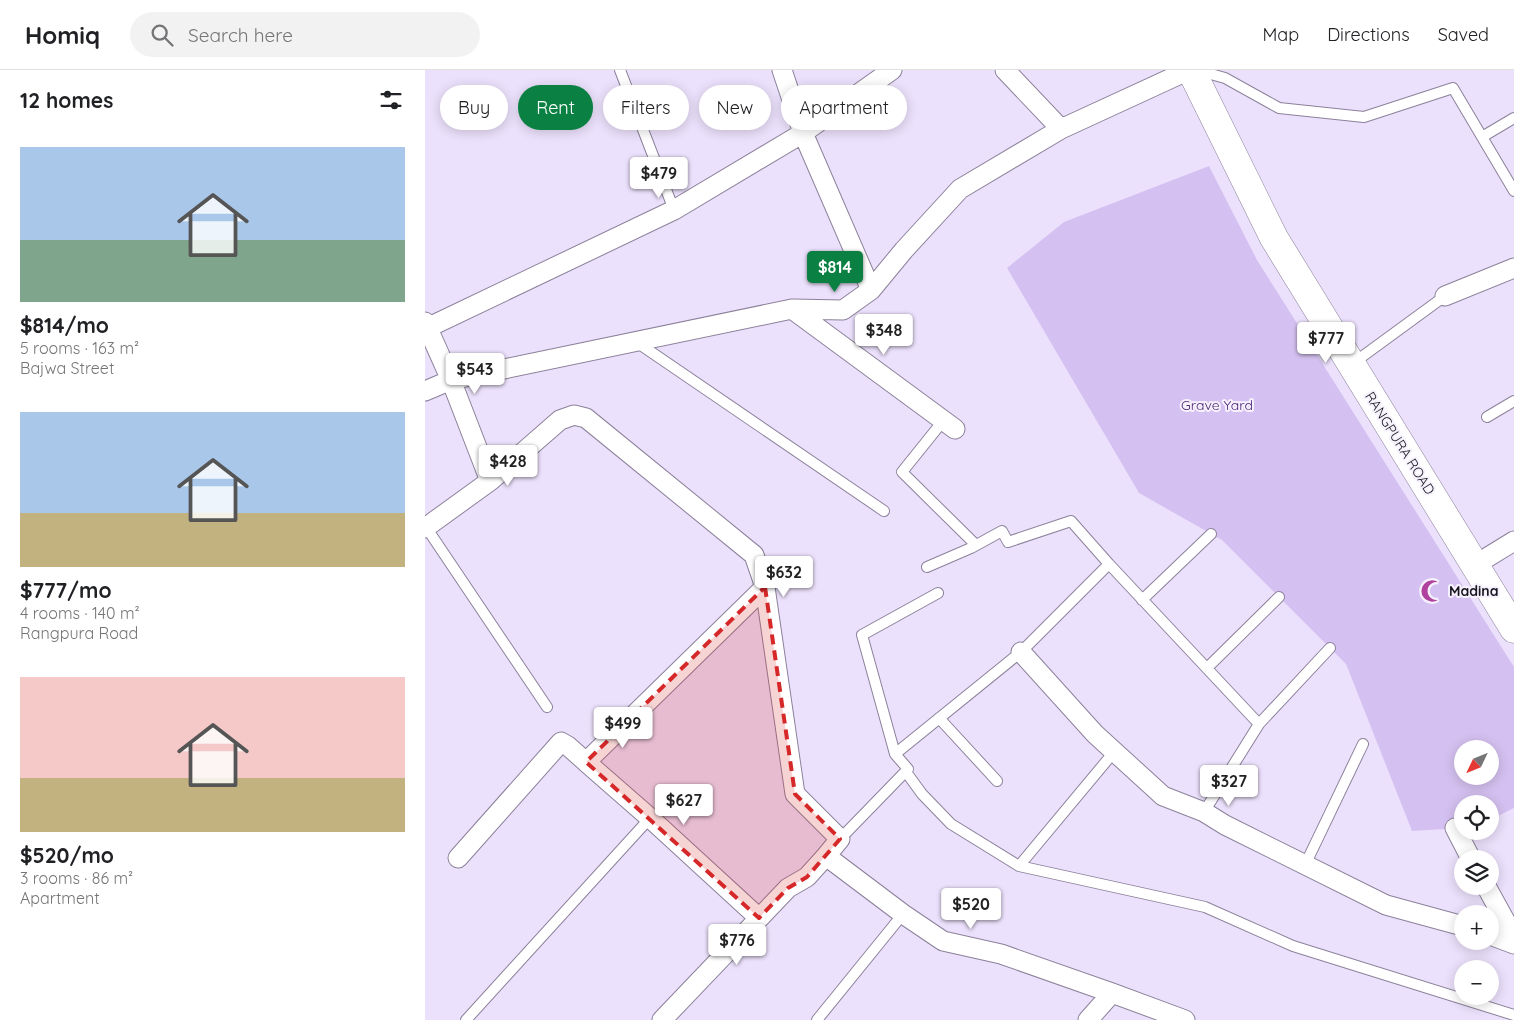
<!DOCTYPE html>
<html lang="en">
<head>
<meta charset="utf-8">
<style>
	body { margin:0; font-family:Quicksand,sans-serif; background:#f2f2f2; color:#202124; height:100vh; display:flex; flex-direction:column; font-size:19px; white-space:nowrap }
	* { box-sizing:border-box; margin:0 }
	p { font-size:16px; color:#757577 }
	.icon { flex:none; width:28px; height:28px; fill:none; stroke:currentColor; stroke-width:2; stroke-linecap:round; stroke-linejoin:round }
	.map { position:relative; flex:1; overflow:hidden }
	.panel { display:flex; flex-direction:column; background:#fff; width:425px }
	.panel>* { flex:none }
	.guide { position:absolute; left:15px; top:15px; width:475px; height:45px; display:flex; gap:10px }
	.needle { width:32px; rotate:227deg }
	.tools { position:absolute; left:1029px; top:670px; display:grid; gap:10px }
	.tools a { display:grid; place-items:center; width:45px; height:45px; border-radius:50%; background:#fff; box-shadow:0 2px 12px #0003; font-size:25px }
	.price { position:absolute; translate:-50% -42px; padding:0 11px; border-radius:5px; background:#fff; color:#222; font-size:16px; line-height:32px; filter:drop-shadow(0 1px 2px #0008) }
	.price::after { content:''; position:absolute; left:50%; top:30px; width:15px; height:11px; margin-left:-8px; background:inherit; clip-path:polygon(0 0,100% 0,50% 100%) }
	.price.active { background:#0b8043; color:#fff }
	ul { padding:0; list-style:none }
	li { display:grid; align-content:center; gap:10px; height:265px; padding:0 20px }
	li span { display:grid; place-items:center; height:155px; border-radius:0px; color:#555 }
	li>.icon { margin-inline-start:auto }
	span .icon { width:90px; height:90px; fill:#fffc; stroke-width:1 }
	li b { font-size:21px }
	h2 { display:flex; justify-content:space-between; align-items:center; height:60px; padding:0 20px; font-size:21px }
	.pill { padding:0 18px; border-radius:22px; background:#fff; box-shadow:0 2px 12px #0003; font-size:18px; line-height:45px }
	.pill.active { background:#0b8043; color:#fff }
	header { display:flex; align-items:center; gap:30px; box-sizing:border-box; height:70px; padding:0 25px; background:#fff; border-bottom:1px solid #e0e0e0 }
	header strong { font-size:24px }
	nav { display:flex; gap:28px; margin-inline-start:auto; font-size:18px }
	.search { width:350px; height:45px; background:#f2f2f2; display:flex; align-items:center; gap:12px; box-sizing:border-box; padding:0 18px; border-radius:28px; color:#757577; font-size:19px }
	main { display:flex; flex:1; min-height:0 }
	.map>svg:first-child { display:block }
	.green { fill:#d5c1f1; fill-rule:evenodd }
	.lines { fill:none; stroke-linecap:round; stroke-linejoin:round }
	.lane-casing { stroke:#8c819a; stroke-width:12 }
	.street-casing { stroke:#8c819a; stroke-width:21 }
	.secondary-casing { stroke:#8c819a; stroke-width:29 }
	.lane { stroke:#fff; stroke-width:10 }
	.street { stroke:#fff; stroke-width:19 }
	.secondary { stroke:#fff; stroke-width:28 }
	.marked { fill:#d62828; fill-opacity:0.2; stroke:#d62828; stroke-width:4; stroke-dasharray:10 6; stroke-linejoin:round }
	.labels { text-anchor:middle; stroke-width:4; stroke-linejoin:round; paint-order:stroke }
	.park-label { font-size:14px; fill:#4f2378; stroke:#f6f2fd }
	.street-label { font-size:14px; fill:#19151e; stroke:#f6f2fd }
	.poi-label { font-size:14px; font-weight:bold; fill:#19151e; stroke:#f6f2fd; text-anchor:start }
</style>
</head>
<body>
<header>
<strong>Homiq</strong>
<div class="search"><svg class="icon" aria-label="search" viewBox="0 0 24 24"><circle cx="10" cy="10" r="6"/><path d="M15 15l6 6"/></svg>Search here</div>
<nav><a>Map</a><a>Directions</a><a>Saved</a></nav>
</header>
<main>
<section class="panel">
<h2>12 homes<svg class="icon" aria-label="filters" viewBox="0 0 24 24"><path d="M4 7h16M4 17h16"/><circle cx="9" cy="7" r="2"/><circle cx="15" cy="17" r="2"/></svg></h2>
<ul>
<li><span style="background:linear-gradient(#a9c7e8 60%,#7fa58c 0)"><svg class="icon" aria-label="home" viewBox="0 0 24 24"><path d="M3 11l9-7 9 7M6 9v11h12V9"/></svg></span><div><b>$814/mo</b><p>5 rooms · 163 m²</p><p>Bajwa Street</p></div></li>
<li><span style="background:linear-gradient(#a9c7e8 65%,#c2b280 0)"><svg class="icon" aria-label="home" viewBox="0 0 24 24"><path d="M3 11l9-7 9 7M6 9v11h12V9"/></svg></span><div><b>$777/mo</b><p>4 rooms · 140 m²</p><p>Rangpura Road</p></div></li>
<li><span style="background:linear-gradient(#f6c9c9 65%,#c2b280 0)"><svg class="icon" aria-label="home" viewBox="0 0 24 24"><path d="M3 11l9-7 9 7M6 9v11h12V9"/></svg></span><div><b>$520/mo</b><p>3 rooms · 86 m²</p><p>Apartment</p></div></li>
</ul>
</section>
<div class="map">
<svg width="1089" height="950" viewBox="0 0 1089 950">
	<rect width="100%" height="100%" fill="#ece1fc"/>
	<path class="green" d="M784,96L832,190L1089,597V738L1065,750V734H1038L1037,758L987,761L921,594L797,470L714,423L582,198L639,152ZM1038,679H1065V706H1038Z"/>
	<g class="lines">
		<defs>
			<path id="lane" d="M195,0L249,140
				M771,0L800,8L854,38L939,47L1028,18L1089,121
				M1057,67L1089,48
				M210,271L459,441
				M927,294L1020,226
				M1062,347L1089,331
				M518,351L477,402L551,475
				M1,457L122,637
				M502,497L546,478L577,461L583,472L646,451L684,494L834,654
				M717,530L786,464
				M782,598L854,527
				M514,648L572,711
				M470,684L596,582L684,494
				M481,702L497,724L526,754L594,796L780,837L868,876L1089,945
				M779,742L834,654L905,578
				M415,769L483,699L470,684L437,565L513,523
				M880,795L938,674
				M594,796L689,682
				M41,950L225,748
				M392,950L478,844"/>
			<path id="street" d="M357,0L378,63L446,220
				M580,0L636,59
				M1020,226L1089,198
				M367,239L530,359
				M0,252L26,310L65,411
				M0,259L249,140L378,63L467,0
				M0,321L26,310L367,239L418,240L446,220L479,180L535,119L636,59L764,0
				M0,458L65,411L135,350L149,345L161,348L329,485L340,517L370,724L415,769L401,786
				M1050,495L1089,471
				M596,582L670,664L738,726L779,742L800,755L961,835L1038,856
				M161,692L225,748L334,848
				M1030,758L1046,789
				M33,788L136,672L143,676L161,692L340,517
				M1061,816L1089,867
				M1065,865L1089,874
				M237,950L363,818L382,807L401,786L478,844L518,871L576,884L687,923L760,950
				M663,950L687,923"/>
			<path id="secondary" d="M766,0L849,168L1089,559"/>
		</defs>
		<use href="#lane" class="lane-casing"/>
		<use href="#street" class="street-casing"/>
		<use href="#secondary" class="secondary-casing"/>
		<use href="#lane" class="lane"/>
		<use href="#street" class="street"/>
		<use href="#secondary" class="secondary"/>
	</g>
	<path class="marked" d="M340,517L370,724L415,769L382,807L363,818L334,848L161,692Z"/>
	<defs>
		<symbol id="mosque-bare" viewBox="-9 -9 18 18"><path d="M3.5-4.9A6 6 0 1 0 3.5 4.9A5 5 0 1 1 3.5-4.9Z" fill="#b0419f" stroke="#f6f2fd" stroke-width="2.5" paint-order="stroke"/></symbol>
	</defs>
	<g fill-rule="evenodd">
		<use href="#mosque-bare" x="991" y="505" width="32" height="32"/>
	</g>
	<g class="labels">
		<g class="park-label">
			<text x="792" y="340">Grave Yard</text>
		</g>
		<g class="street-label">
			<text transform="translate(975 373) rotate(58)" y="5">RANGPURA ROAD</text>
		</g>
		<g class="poi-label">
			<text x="1024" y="526">Madina</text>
		</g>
	</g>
</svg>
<div class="tools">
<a><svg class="needle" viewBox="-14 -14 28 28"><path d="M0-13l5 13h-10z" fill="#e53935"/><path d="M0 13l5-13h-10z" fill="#757577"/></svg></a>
<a><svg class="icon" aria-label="locate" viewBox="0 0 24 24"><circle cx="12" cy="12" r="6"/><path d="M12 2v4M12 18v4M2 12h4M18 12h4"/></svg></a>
<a><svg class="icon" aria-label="layers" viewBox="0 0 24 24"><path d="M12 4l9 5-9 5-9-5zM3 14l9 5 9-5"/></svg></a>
<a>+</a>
<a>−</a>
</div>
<b class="price" style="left:234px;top:129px">$479</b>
<b class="price active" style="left:410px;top:223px">$814</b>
<b class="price" style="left:459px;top:286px">$348</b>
<b class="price" style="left:901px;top:294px">$777</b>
<b class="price" style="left:50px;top:325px">$543</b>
<b class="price" style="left:83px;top:417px">$428</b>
<b class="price" style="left:359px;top:528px">$632</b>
<b class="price" style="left:198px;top:679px">$499</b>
<b class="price" style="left:804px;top:737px">$327</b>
<b class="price" style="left:259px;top:756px">$627</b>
<b class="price" style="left:546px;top:860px">$520</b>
<b class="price" style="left:312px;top:896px">$776</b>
<div class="guide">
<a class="pill">Buy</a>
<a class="pill active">Rent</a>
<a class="pill">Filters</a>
<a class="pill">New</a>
<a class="pill">Apartment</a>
</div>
</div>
</main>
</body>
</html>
